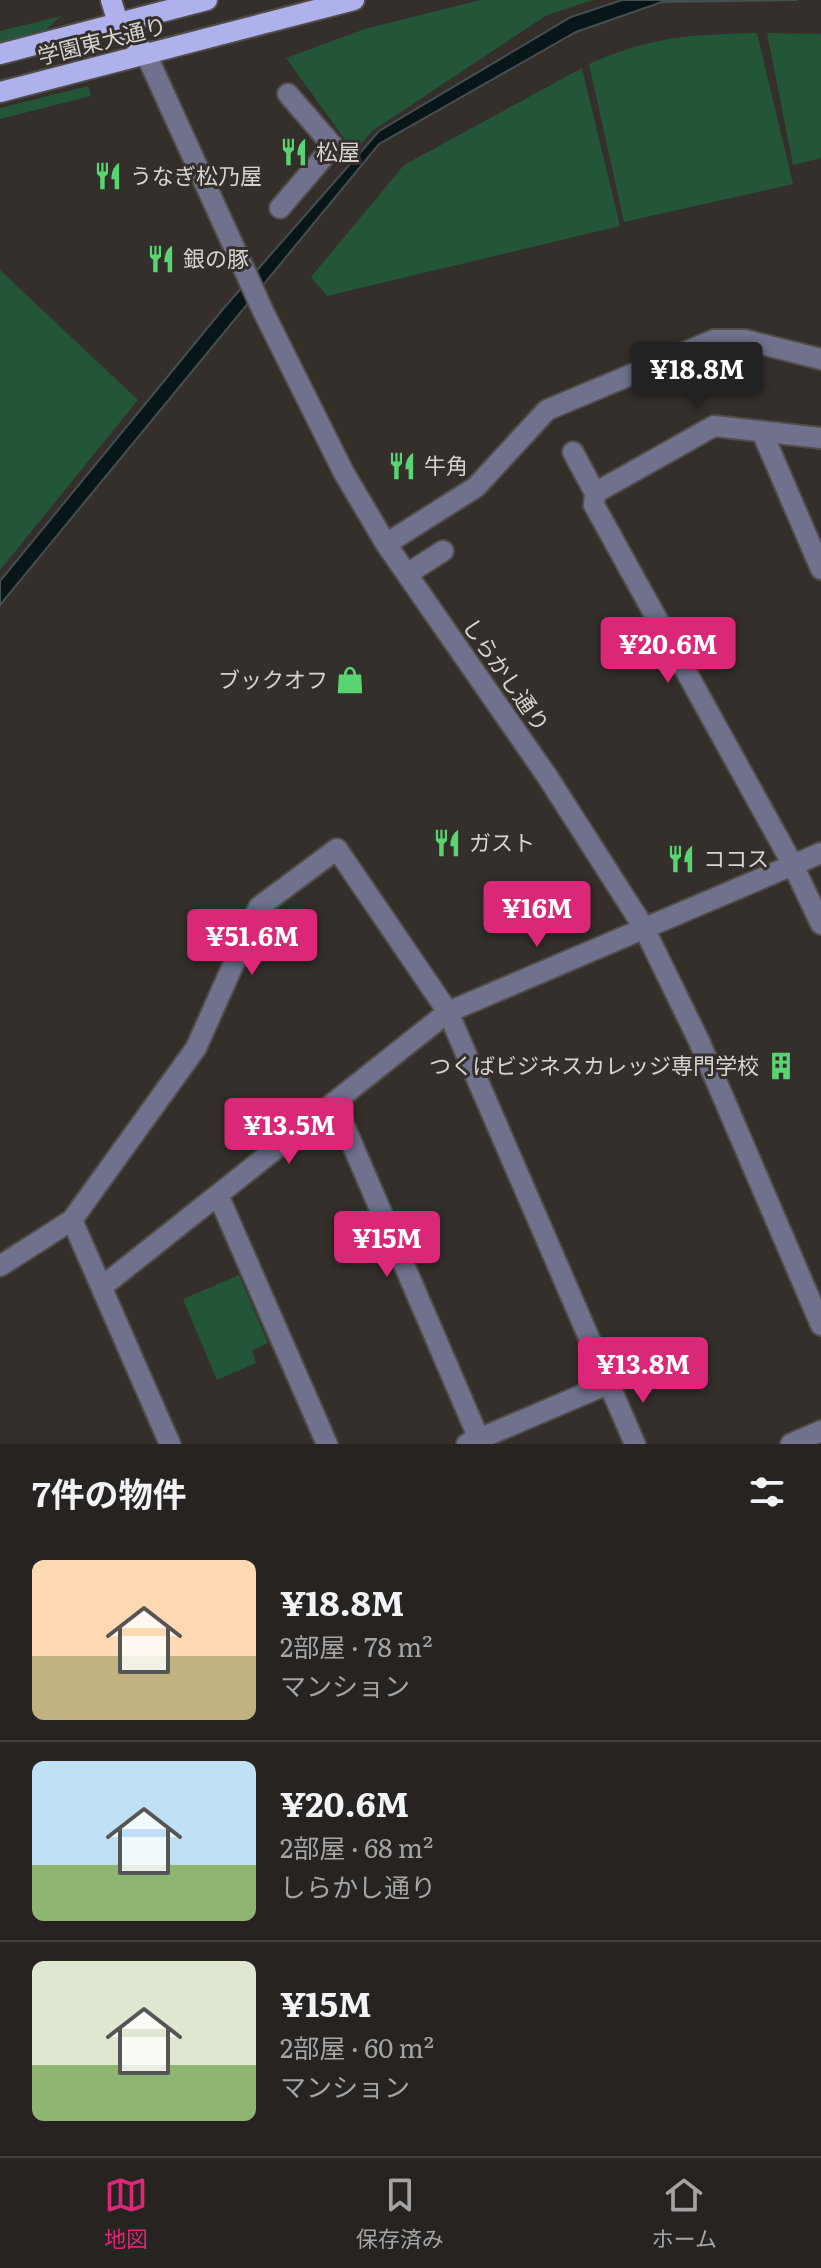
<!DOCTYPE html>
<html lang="ja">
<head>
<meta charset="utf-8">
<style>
	body { margin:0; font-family:Literata,"Noto Sans JP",serif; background:#2f2b29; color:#f1f3f6; height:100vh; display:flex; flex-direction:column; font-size:30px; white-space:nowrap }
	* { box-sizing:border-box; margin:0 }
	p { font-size:26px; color:#a4a4a5 }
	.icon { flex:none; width:44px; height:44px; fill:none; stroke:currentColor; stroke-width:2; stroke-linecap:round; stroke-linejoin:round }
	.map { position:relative; height:1444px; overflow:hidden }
	.side { display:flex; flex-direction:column; background:#272320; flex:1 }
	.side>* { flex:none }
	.price { position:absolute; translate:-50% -68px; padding:0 18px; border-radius:8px; background:#db2777; color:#fff; font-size:26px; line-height:52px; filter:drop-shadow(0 2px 4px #0008) }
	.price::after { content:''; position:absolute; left:50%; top:48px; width:24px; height:18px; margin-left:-12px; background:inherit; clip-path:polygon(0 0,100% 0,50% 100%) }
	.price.current { background:#222; color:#fff }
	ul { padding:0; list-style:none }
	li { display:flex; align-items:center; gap:24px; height:200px; padding:0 32px }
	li+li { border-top:2px solid #43403e }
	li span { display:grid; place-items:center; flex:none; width:224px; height:160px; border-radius:12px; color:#555 }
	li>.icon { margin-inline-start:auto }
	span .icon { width:96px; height:96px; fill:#fffc; stroke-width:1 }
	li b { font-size:34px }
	h2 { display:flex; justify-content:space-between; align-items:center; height:96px; padding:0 32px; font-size:34px }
	.dock { display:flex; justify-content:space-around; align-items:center; height:112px; border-top:2px solid #43403e; background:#272320; font-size:22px; color:#a4a4a5 }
	.dock a { display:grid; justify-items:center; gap:4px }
	.dock .current { color:#db2777 }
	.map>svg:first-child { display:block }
	.green { fill:#235539 }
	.water { fill:#091619; stroke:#464f50; stroke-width:2 }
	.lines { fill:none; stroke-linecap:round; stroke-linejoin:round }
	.minor-casing { stroke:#514d49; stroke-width:24 }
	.major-casing { stroke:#514d49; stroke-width:24 }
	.minor { stroke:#70718d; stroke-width:20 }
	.major { stroke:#afb1ec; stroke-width:20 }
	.labels { text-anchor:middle; stroke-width:6; stroke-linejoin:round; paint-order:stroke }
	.street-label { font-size:22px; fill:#d6d3d1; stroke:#342f2b }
	.poi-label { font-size:22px; fill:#d6d3d1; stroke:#342f2b; text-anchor:start }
</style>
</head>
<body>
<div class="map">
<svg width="821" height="1444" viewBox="0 0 821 1444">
	<rect width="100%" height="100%" fill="#342f2b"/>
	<path class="green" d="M480,0H593L547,15L372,131L354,152L286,58L365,29Z
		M61,16L42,33L0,43V31Z
		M757,33L793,184L624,222L589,64C652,36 688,35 757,33Z
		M767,33L821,34V158L793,165Z
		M582,68L620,226L327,296L311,277L404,165Z
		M88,86L91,96L0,119V108Z
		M0,270L138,400L0,570Z
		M239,1275L268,1343L252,1350L256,1363L217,1380L183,1299Z"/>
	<path class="water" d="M622,0H797L662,2L576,32L379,144L0,605V581L223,309L379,131L571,17Z"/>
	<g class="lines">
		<defs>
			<path id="minor" d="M146,54L264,313L344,473L386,544L547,776L643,926L699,1041L821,1325
				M280,208L333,146L288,94
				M762,432L821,569
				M573,452L595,493L594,505L793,865L821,924
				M595,493L714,426L821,438
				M386,544L476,487L547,410L714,340H745L821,359
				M407,574L443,551
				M334,1102L479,1439
				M218,1195L327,1444
				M72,1220L170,1444
				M0,1266L72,1220L196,1048L259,907L337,849L448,1012L635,1444
				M103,1286L448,1012L821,853
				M467,1444L610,1383
				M791,1444L821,1431"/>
			<path id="major" d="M111,0L118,23L146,54
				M0,54L207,0
				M0,92L354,0"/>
		</defs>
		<use href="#minor" class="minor-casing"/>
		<use href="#major" class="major-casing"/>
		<use href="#minor" class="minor"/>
		<use href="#major" class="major"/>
	</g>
	<defs>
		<symbol id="restaurant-bare" viewBox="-9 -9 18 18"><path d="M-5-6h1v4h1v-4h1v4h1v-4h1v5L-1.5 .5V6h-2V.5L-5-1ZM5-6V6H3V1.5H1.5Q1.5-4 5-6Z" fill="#58d570" stroke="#342f2b" stroke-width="2.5" paint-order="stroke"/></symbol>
		<symbol id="shop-bare" viewBox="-9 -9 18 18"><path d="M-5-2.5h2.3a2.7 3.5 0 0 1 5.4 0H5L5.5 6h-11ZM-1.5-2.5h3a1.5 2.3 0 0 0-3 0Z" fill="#58d570" stroke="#342f2b" stroke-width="2.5" paint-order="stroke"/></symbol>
		<symbol id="building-bare" viewBox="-9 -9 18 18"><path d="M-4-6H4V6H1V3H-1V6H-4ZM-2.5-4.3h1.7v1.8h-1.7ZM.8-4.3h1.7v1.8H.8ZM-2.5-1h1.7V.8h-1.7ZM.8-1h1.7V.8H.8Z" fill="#58d570" stroke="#342f2b" stroke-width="2.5" paint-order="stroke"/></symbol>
	</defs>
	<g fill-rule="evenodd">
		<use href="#restaurant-bare" x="274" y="132" width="40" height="40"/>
		<use href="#restaurant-bare" x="88" y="156" width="40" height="40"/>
		<use href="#restaurant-bare" x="141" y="239" width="40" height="40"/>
		<use href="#restaurant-bare" x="382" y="446" width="40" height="40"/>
		<use href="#shop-bare" x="330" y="660" width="40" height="40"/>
		<use href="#restaurant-bare" x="427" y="823" width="40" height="40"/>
		<use href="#restaurant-bare" x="661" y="839" width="40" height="40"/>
		<use href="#building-bare" x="761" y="1046" width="40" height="40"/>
	</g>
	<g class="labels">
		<g class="street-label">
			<text transform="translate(102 41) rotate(-14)" y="8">学園東大通り</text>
			<text transform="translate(506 675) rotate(55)" y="8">しらかし通り</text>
		</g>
		<g class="poi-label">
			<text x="316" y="160">松屋</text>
			<text x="130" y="184">うなぎ松乃屋</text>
			<text x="183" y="267">銀の豚</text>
			<text x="424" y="474">牛角</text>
			<text x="328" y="688" text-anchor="end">ブックオフ</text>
			<text x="469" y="851">ガスト</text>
			<text x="703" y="867">ココス</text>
			<text x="759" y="1074" text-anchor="end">つくばビジネスカレッジ専門学校</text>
		</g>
	</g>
</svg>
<b class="price current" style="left:697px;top:410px">¥18.8M</b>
<b class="price" style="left:668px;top:685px">¥20.6M</b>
<b class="price" style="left:537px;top:949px">¥16M</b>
<b class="price" style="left:252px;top:977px">¥51.6M</b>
<b class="price" style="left:289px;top:1166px">¥13.5M</b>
<b class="price" style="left:387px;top:1279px">¥15M</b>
<b class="price" style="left:643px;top:1405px">¥13.8M</b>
</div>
<section class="side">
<h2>7件の物件<svg class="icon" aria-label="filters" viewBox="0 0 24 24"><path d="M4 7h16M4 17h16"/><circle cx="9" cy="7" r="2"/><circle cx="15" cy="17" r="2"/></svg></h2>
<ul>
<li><span style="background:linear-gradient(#ffd9b3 60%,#c2b280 0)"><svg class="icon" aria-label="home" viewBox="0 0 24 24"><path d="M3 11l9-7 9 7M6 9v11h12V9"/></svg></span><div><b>¥18.8M</b><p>2部屋 · 78 m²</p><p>マンション</p></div></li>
<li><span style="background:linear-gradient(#bfe0f5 65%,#8fb573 0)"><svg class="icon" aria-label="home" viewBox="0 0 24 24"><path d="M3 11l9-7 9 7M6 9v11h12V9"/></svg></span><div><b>¥20.6M</b><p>2部屋 · 68 m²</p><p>しらかし通り</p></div></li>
<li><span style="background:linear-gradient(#dfe7d0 65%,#8fb573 0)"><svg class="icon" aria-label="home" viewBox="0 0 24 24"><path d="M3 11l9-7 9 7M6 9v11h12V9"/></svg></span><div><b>¥15M</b><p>2部屋 · 60 m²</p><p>マンション</p></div></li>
</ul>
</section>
<nav class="dock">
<a class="current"><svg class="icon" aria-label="map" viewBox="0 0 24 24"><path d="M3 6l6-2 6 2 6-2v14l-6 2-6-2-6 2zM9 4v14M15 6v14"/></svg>地図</a>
<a><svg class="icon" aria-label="saved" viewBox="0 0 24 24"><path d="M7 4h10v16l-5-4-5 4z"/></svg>保存済み</a>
<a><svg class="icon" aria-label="home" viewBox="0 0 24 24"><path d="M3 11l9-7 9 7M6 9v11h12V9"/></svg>ホーム</a>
</nav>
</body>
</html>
